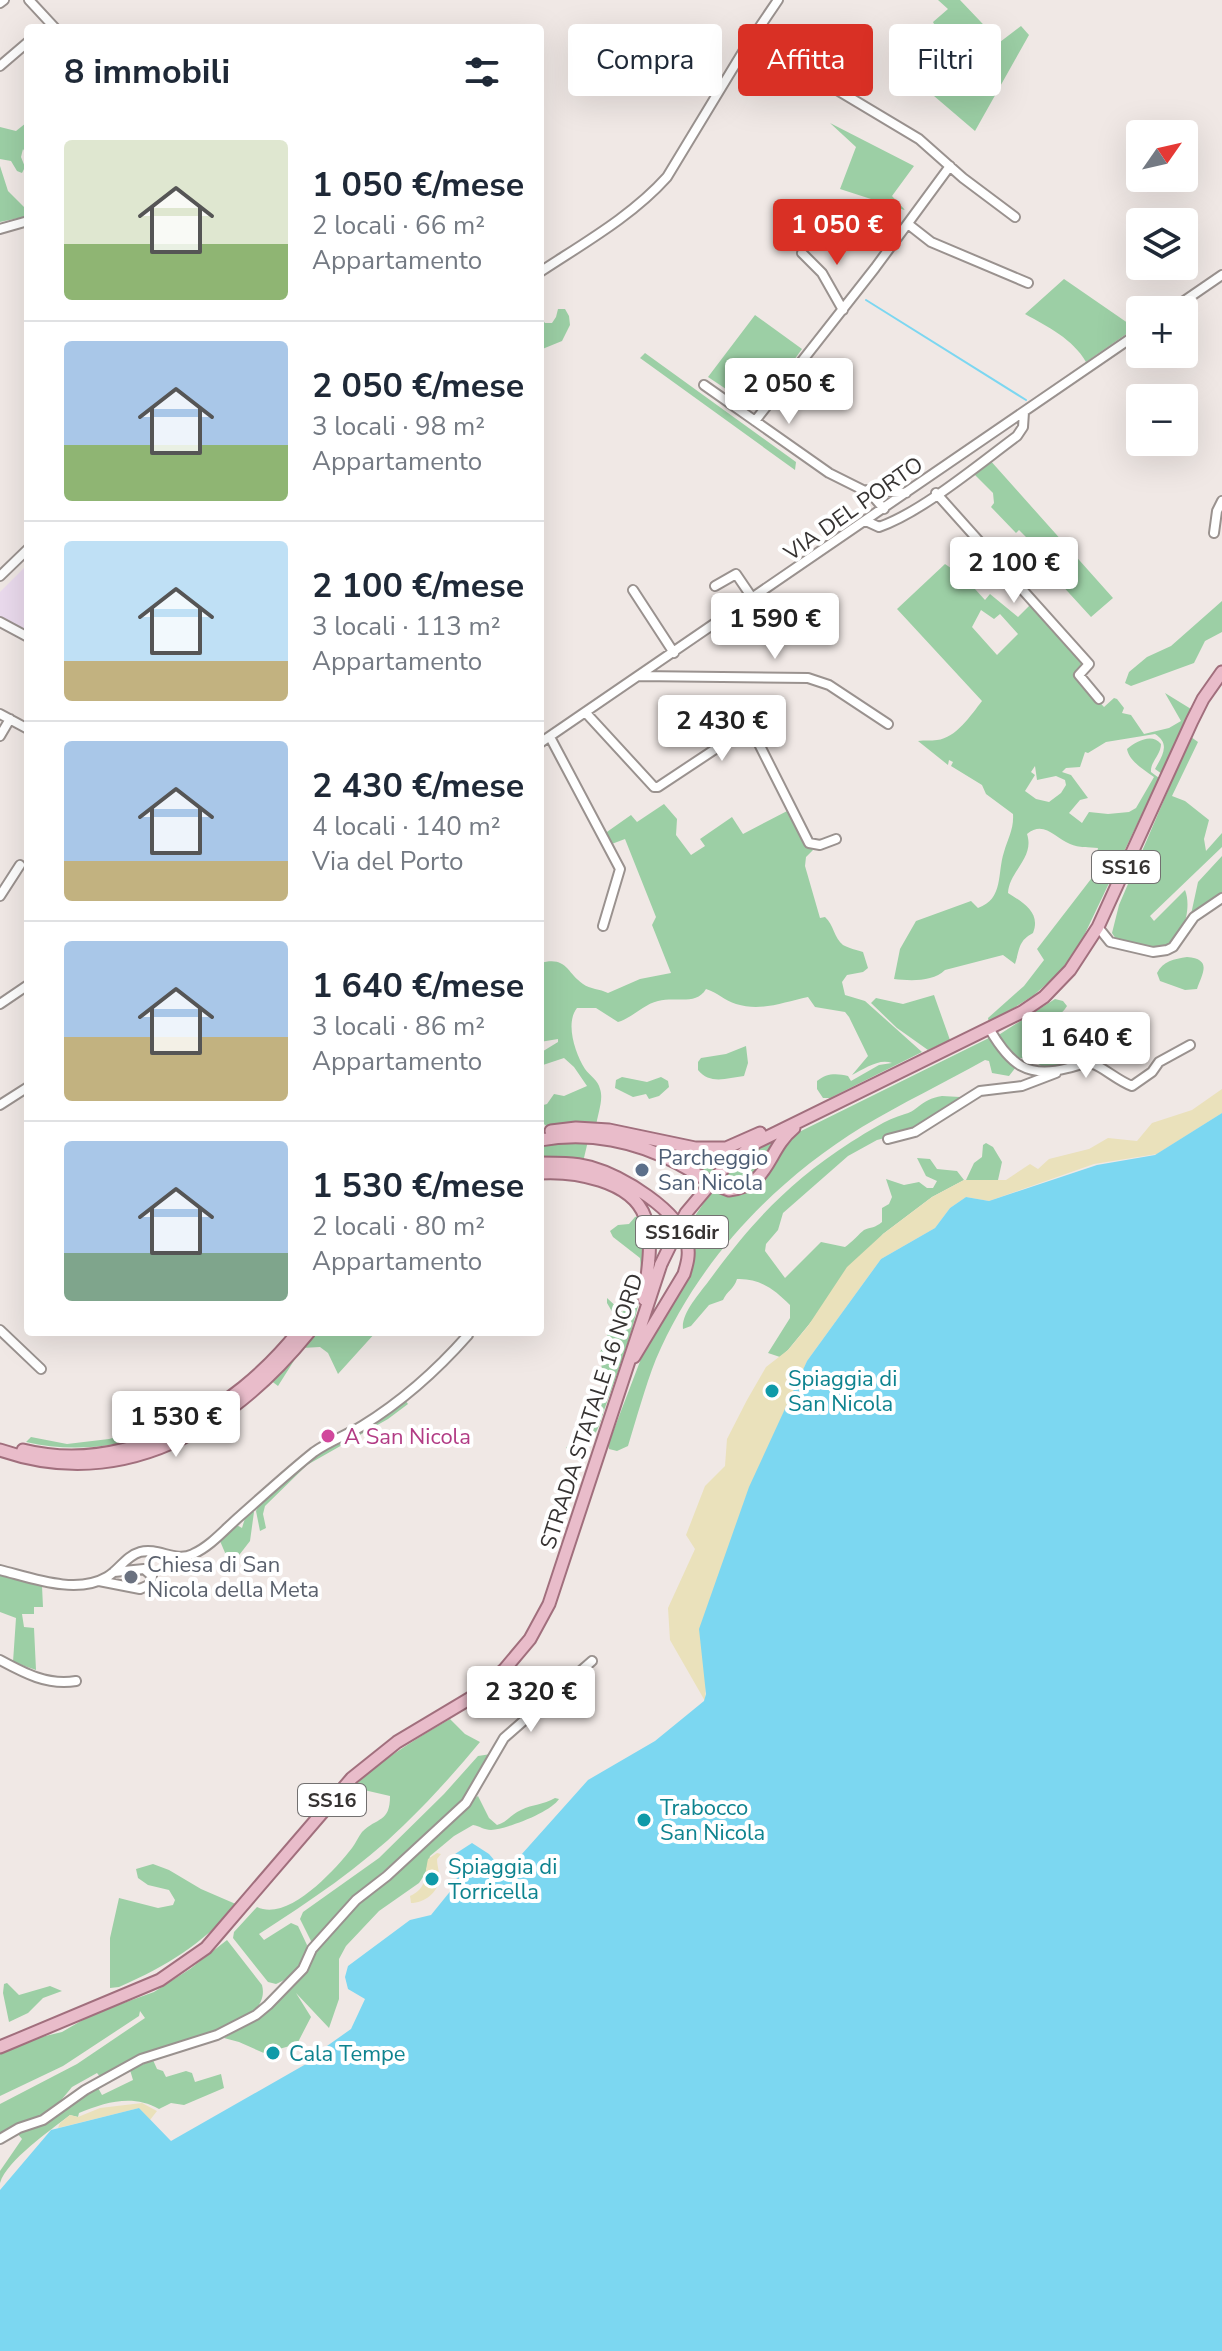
<!DOCTYPE html>
<html lang="it">
<head>
<meta charset="utf-8">
<style>
	body { margin:0; font-family:"Nunito Sans",sans-serif; background:#f2f2f3; color:#1f2937; height:100vh; display:flex; flex-direction:column; font-size:30px; white-space:nowrap }
	* { box-sizing:border-box; margin:0 }
	p { font-size:26px; color:#747a83 }
	.icon { flex:none; width:44px; height:44px; fill:none; stroke:currentColor; stroke-width:2; stroke-linecap:round; stroke-linejoin:round }
	.map { position:relative; flex:1; overflow:hidden }
	.drawer { position:absolute; left:24px; top:24px; width:520px; height:1312px; display:flex; flex-direction:column; background:#fff; border-radius:8px; box-shadow:0 8px 32px #0002 }
	.drawer>* { flex:none }
	.guide { position:absolute; left:568px; top:24px; width:534px; height:72px; display:flex; gap:16px }
	.needle { width:52px; rotate:56deg }
	.tools { position:absolute; left:1126px; top:120px; display:grid; gap:16px }
	.tools a { display:grid; place-items:center; width:72px; height:72px; border-radius:8px; background:#fff; box-shadow:0 8px 32px #0002; font-size:40px }
	.price { position:absolute; translate:-50% -68px; padding:0 18px; border-radius:8px; background:#fff; color:#222; font-size:26px; line-height:52px; filter:drop-shadow(0 2px 4px #0008) }
	.price::after { content:''; position:absolute; left:50%; top:48px; width:24px; height:18px; margin-left:-12px; background:inherit; clip-path:polygon(0 0,100% 0,50% 100%) }
	.price.current { background:#d93025; color:#fff }
	ul { padding:0; list-style:none }
	li { display:flex; align-items:center; gap:24px; height:200px; padding:0 40px }
	li+li { border-top:2px solid #e0e1e3 }
	li span { display:grid; place-items:center; flex:none; width:224px; height:160px; border-radius:8px; color:#555 }
	li>.icon { margin-inline-start:auto }
	span .icon { width:96px; height:96px; fill:#fffc; stroke-width:1 }
	li b { font-size:34px }
	h2 { display:flex; justify-content:space-between; align-items:center; height:96px; padding:0 40px; font-size:34px }
	.pill { padding:0 28px; border-radius:8px; background:#fff; box-shadow:0 8px 32px #0002; font-size:28px; line-height:72px }
	.pill.current { background:#d93025; color:#fff }
	.map>svg:first-child { display:block }
	.education { fill:#eadaed }
	.green { fill:#9ccfa5; fill-rule:evenodd }
	.sand { fill:#eae1bb }
	.water { fill:#7cd7f1 }
	.lines { fill:none; stroke-linecap:round; stroke-linejoin:round }
	.stream { stroke:#7cd7f1; stroke-width:2 }
	.minor-casing { stroke:#9a928f; stroke-width:12 }
	.major-casing { stroke:#a16f7d; stroke-width:15 }
	.minor { stroke:#fff; stroke-width:8 }
	.major { stroke:#e9bcca; stroke-width:11 }
	.major-bridge-casing { stroke:#a16f7d; stroke-width:15; stroke-linecap:butt }
	.major-bridge { stroke:#e9bcca; stroke-width:11 }
	.service-dot { fill:#5c6f8a; stroke:#fff; stroke-width:3 }
	.culture-dot { fill:#0f9aa8; stroke:#fff; stroke-width:3 }
	.hotel-dot { fill:#d1479c; stroke:#fff; stroke-width:3 }
	.worship-dot { fill:#6b7280; stroke:#fff; stroke-width:3 }
	.labels { text-anchor:middle; stroke-width:8; stroke-linejoin:round; paint-order:stroke }
	.shield { fill:#fff; stroke:#727070; stroke-width:2 }
	.shield-label { font-size:20px; font-weight:bold; fill:#363332 }
	.street-label { font-size:22px; fill:#363332; stroke:#fff }
	.service-label { font-size:22px; fill:#4e5e75; stroke:#fff; text-anchor:start }
	.culture-label { font-size:22px; fill:#0d838f; stroke:#fff; text-anchor:start }
	.hotel-label { font-size:22px; fill:#b23c85; stroke:#fff; text-anchor:start }
	.worship-label { font-size:22px; fill:#5b616d; stroke:#fff; text-anchor:start }
</style>
</head>
<body>
<div class="map">
<svg width="1222" height="2351" viewBox="0 0 1222 2351">
	<rect width="100%" height="100%" fill="#f0e8e5"/>
	<path class="education" d="M28,564V633L0,618V592Z"/>
	<path class="green" d="M938,0H960L1000,42L1021,26L1029,35L975,131L927,90L947,68L940,63L950,50L928,34L935,26L933,22L948,9Z
		M26,123L28,126V157L23,149L21,157L25,167L22,173L17,171L11,161L0,159V127L16,131Z
		M830,123L914,166L892,196L905,210L840,189L856,147Z
		M0,166L8,191L28,211V216L0,222Z
		M1064,279L1135,328L1086,362C1073,339 1048,327 1025,314Z
		M558,309H565L569,316L570,325L562,341L540,350V316L545,323H552L556,317Z
		M755,315L802,349L770,393L767,392L759,404L753,407L708,377Z
		M645,353L796,462L795,470L640,358Z
		M989,459L1113,598L1091,617L1048,570L1026,591L1005,567L1027,547L1022,541L1026,537L1019,530L1016,533L991,507L994,503L993,493L971,471Z
		M945,564L964,577L985,600L990,594L1018,617L1031,604L1082,658V663L1074,674L1104,707L1114,698L1117,699L1124,708L1122,713L1131,715L1144,734L1169,728L1181,721L1165,693L1191,709L1162,774L1155,769C1162,756 1171,744 1155,734L1106,742L1088,753L1085,752L1080,767L1066,768L1062,772L1071,775L1088,798L1080,800L1069,813L1082,823L1089,812L1108,814L1129,812L1136,808L1154,777C1144,770 1129,761 1127,749C1137,741 1152,733 1161,744C1161,755 1150,762 1151,772L1159,778L1081,942L1061,971L1034,995L989,1024L988,1018L1024,986L1044,960L1037,949L1091,879L1098,848C1089,847 1079,848 1070,844C1055,838 1044,820 1027,834C1035,858 1009,871 1008,893C1024,903 1041,913 1033,933C1018,941 1020,949 1015,964L1003,955L945,970C933,982 910,981 894,979L900,949L916,921L971,901L978,908C1004,899 997,873 1004,852C1008,838 1014,829 1013,814L986,794L982,785L951,766L953,762L949,760L948,765L918,741C925,740 931,741 937,740C956,738 971,715 982,701L897,609ZM981,610L994,619L1000,614L1018,634L997,655L972,627ZM1035,766L1037,780L1056,776L1065,780L1066,785L1061,793L1049,802L1036,799L1025,791L1035,775L1031,772Z
		M1222,601V632L1205,641L1194,663L1131,686L1125,683L1129,672L1147,657L1171,646Z
		M1191,737L1198,742L1172,796L1185,801L1209,820L1204,839L1206,851L1222,833V847L1150,916L1154,921L1185,890C1192,907 1184,940 1165,947C1155,952 1144,947 1133,945C1123,943 1117,942 1112,933L1119,905Z
		M664,804L677,819L676,835L691,855L705,846L700,839L732,817L743,834L791,809L804,840L813,850L806,857L805,866L820,918L825,917C834,925 834,938 843,945C848,948 857,950 863,952L868,968L863,972L847,975L842,982L845,995L865,1001L922,1052L830,1098H823L817,1089V1081C826,1073 837,1073 848,1076L851,1081L879,1065L892,1063C879,1058 864,1069 852,1075L868,1056L849,1017L845,1012L815,1007L808,997C784,1002 761,1012 736,1004C725,1001 717,992 706,989C696,1006 676,996 658,1001C644,1004 632,1018 618,1022L596,1008H577C565,1023 575,1053 585,1069C590,1076 598,1080 600,1089C604,1100 597,1115 596,1127L549,1128L540,1121V1106L547,1104L554,1094L564,1096L587,1086L574,1067L564,1058L540,1066V1053L558,1042V1039L540,1042V963C567,956 566,972 583,984C590,989 600,989 608,993L640,979L671,973L652,925L656,917L625,839L609,845L604,834L631,815L637,822Z
		M1222,856V896L1190,919L1198,882Z
		M1187,957C1213,959 1202,974 1197,989L1185,990L1160,981L1157,973C1163,961 1174,959 1187,957Z
		M934,995L950,1040L928,1050L897,1028L871,1003L876,998L903,1004Z
		M1055,999L1063,1001L1067,1006C1056,1024 1034,1024 1023,1040L1024,1045C1047,1055 1056,1044 1080,1041L1086,1044V1058L1080,1062L1045,1068L1030,1059L1010,1057L997,1036Z
		M991,1037L1016,1067L1009,1076L992,1073L989,1061L985,1060C944,1083 902,1103 862,1127C773,1182 698,1261 656,1359C645,1387 637,1417 628,1446L617,1451L609,1449L608,1445L652,1330L682,1283L684,1232L714,1188L746,1190L793,1135Z
		M746,1046L748,1063L744,1076C727,1078 710,1085 698,1070V1062L701,1058L726,1054Z
		M622,1077L647,1082L661,1077L668,1081L669,1087L659,1096L649,1099L646,1094L633,1097L615,1088L616,1080Z
		M942,1096L960,1097V1100L916,1130L877,1140L848,1156L783,1213L778,1230L766,1244L765,1251L785,1278L821,1242L845,1247C851,1243 860,1233 864,1230C871,1227 875,1228 882,1222V1208L889,1204L892,1197L886,1179L904,1185L919,1182L927,1188H933L937,1181L926,1176L917,1158L930,1159L937,1169L957,1171L964,1180L932,1197L883,1234L788,1350L780,1357L768,1353L790,1318V1305C775,1290 760,1278 737,1279C734,1289 727,1291 723,1300L709,1305L691,1326L683,1329C681,1314 699,1294 708,1282C751,1223 789,1182 851,1142C869,1131 885,1120 905,1114C920,1110 919,1100 942,1096Z
		M566,1131L735,1150L706,1179L652,1149L540,1136Z
		M785,1133L764,1168L740,1187L717,1185C737,1164 758,1148 785,1133Z
		M588,1141L583,1162L540,1159V1142Z
		M986,1143L993,1147L1002,1162L998,1180H966L974,1163L982,1157L983,1145Z
		M640,1216C658,1283 619,1363 599,1426L596,1432L568,1449L566,1448C572,1439 583,1434 590,1425C605,1407 609,1376 597,1356L604,1346L614,1315L607,1303V1298L622,1312C641,1300 642,1279 640,1258L613,1237L610,1231L618,1225L629,1224L635,1217Z
		M311,1332H376L338,1374L328,1353L320,1347L302,1348L278,1386L270,1380Z
		M224,1394C171,1439 94,1458 26,1442L31,1437L67,1444L109,1439L144,1429L159,1418H176Z
		M405,1400L408,1404L388,1419L307,1465L265,1506L263,1514L266,1528L260,1531L256,1511L261,1501L321,1452Z
		M251,1511L254,1512L250,1541L233,1563L229,1562L220,1541L235,1524L242,1528L246,1515Z
		M0,1575L42,1586L43,1607H34V1614H22L24,1627L34,1628L36,1670L13,1662L16,1618L0,1612Z
		M450,1719L465,1734L480,1742C456,1771 431,1799 404,1825C361,1867 310,1901 259,1934L264,1940L291,1923L298,1926L307,1945C305,1962 292,1978 276,1984L268,1982L233,1938L234,1932L257,1907C288,1922 334,1871 352,1848C356,1843 358,1837 362,1832C377,1817 390,1823 390,1796L364,1790L349,1795L348,1792C378,1761 413,1741 450,1719Z
		M491,1754L470,1791L459,1806L370,1883L313,1945L300,1919L303,1912L379,1858L444,1794L478,1756Z
		M478,1796L489,1818L497,1825C508,1822 511,1814 521,1810C533,1804 543,1805 555,1798L559,1799C551,1812 507,1829 491,1830C484,1830 480,1826 473,1825L454,1836L430,1856L425,1874L419,1883L379,1911L346,1946L339,1959V1999L329,2028L296,1993L311,2017L297,2044L279,2049L271,2044L266,2054L239,2042L224,2038L258,2018L312,1952L373,1887L393,1876L467,1804Z
		M153,1864L169,1870L201,1889L238,1905C198,1946 171,1964 119,1987L110,1988V1938L119,1898L158,1908L173,1905L175,1900L169,1890L148,1885L138,1878L136,1869Z
		M227,1940L262,1985C274,2030 166,2043 138,2055C125,2061 113,2071 101,2078L97,2073L72,2087L53,2110L0,2134V2104L77,2064L145,2018L140,2011L139,2016L63,2066L0,2096V2054L33,2039L62,2032L93,2014L154,1992L190,1969Z
		M7,1983L19,1995L50,1986L62,1991L43,1998L28,2013L9,2022L3,1993L4,1984Z
		M153,2060L157,2069L163,2071L166,2077L186,2071L192,2073L195,2082L221,2074L224,2088L184,2105L171,2103L159,2109C133,2094 106,2102 79,2113L78,2117L70,2115C51,2130 7,2160 0,2183V2171L22,2139L17,2133L97,2086L102,2095L133,2080L130,2070Z"/>
	<path class="sand" d="M1222,1089V1113L1157,1154L1094,1164L989,1201L966,1197L950,1208L935,1228L881,1259L807,1361L745,1499L731,1545L711,1597L705,1701L670,1640L668,1608L695,1549L686,1535L705,1486L725,1466L727,1439L747,1400L766,1367L788,1350L808,1326L847,1267L883,1234L932,1197L964,1180H1006L1030,1164L1038,1169L1049,1159L1089,1149L1108,1138L1137,1141L1152,1123L1192,1110Z
		M437,1853L441,1854L437,1859C437,1866 440,1873 439,1879C438,1893 424,1903 411,1903L410,1896C428,1888 424,1876 428,1859Z
		M142,2103L157,2111L150,2120L139,2108L58,2128L60,2123L70,2115L78,2117L100,2108Z"/>
	<path class="water" d="M1222,1113V2351H0V2190L51,2130L139,2108L171,2141L320,2056L327,2046L351,2029L365,1999L348,1989L345,1977L348,1966L410,1920L431,1915L457,1883L455,1854L472,1843L489,1854L501,1868L521,1855L588,1780L655,1741L704,1701L706,1694L699,1629L749,1487L807,1361L881,1259L935,1228L950,1208L966,1197L989,1201L1097,1165L1155,1155Z"/>
	<g class="lines">
		<path class="stream" d="M866,300L1026,400"/>
		<defs>
			<path id="minor" d="M29,0L55,28
				M0,3L4,0
				M752,39L919,139L963,178L1015,217
				M0,66L28,42
				M908,224L931,242L1028,283
				M0,229L28,221
				M802,253L822,273L843,310
				M540,272C584,243 632,216 667,177L744,50L778,0
				M1171,310L1222,275
				M704,385L829,473L871,494L884,509
				M755,421L875,268L950,166
				M868,490L906,493
				M936,493L1089,664L1079,675L1099,699
				M866,521L879,527C922,512 979,464 1017,436L1023,427L1024,412
				M1214,533L1217,511L1222,501
				M0,576L28,549
				M715,586L736,574L753,599
				M633,590L674,653
				M0,622L28,637
				M639,676L808,678L829,685L888,724
				M586,713L654,787H658L747,728L754,734L809,843L820,845L836,839
				M0,714L28,729
				M0,736L10,719
				M550,737L620,869L603,926
				M540,743L1140,332
				M0,896L20,865
				M1098,927L1110,942L1153,952L1167,950L1173,947L1194,917L1222,898
				M0,1004L28,985
				M990,1030C1010,1064 1027,1079 1068,1068C1076,1066 1085,1062 1093,1064C1103,1067 1118,1081 1132,1086L1152,1072L1159,1062L1190,1045
				M0,1105L28,1087
				M888,1139L915,1132L980,1091L1022,1086L1056,1073
				M0,1330L41,1369
				M0,1570C32,1578 76,1595 107,1577C119,1570 126,1556 140,1552C159,1547 175,1563 193,1554C211,1546 226,1528 240,1516C265,1494 289,1472 314,1452C329,1441 347,1435 362,1426C401,1402 438,1369 468,1335L467,1332
				M99,1581L140,1589L151,1584L152,1576L144,1569L114,1572
				M0,1660C24,1673 48,1686 76,1681
				M0,2139L19,2128L43,2120L85,2090L141,2059L217,2035L256,2015L268,2005L303,1969L312,1949L356,1900L387,1876L466,1803L504,1738L592,1661"/>
			<path id="major" d="M551,1131L576,1128L609,1130L695,1148H726L760,1133
				M540,1140C588,1131 637,1141 679,1164C696,1173 710,1184 729,1190C771,1185 766,1151 794,1128
				M540,1163C557,1163 574,1163 590,1167C622,1176 679,1210 687,1243C690,1254 687,1264 684,1274L634,1357
				M723,1169L757,1142L1022,1012L1044,997L1070,970L1098,927L1192,721L1203,699L1222,672
				M540,1173C573,1171 632,1180 645,1217C654,1240 647,1275 644,1299
				M0,1450C124,1493 232,1427 309,1332
				M23,1450C127,1476 235,1411 298,1332
				M0,2047L160,1980L206,1948L352,1778L397,1742L474,1696L504,1670L530,1639L549,1604L661,1264"/>
		</defs>
		<use href="#minor" class="minor-casing"/>
		<use href="#major" class="major-casing"/>
		<use href="#minor" class="minor"/>
		<use href="#major" class="major"/>
		<defs>
			<path id="major-bridge" d="M661,1264L686,1213L723,1169"/>
		</defs>
		<use href="#major-bridge" class="major-bridge-casing"/>
		<use href="#major-bridge" class="major-bridge"/>
	</g>
	<circle class="service-dot" cx="642" cy="1170" r="8"/>
	<g class="culture-dot">
		<circle cx="772" cy="1391" r="8"/>
		<circle cx="644" cy="1820" r="8"/>
		<circle cx="432" cy="1879" r="8"/>
		<circle cx="273" cy="2053" r="8"/>
	</g>
	<circle class="hotel-dot" cx="328" cy="1436" r="8"/>
	<circle class="worship-dot" cx="131" cy="1577" r="8"/>
	<g class="labels">
		<g class="shield">
			<rect x="1092" y="851" width="68" height="32" rx="6"/>
			<rect x="636" y="1216" width="92" height="32" rx="6"/>
			<rect x="298" y="1784" width="68" height="32" rx="6"/>
		</g>
		<g class="shield-label">
			<text x="1126" y="874">SS16</text>
			<text x="682" y="1239">SS16dir</text>
			<text x="332" y="1807">SS16</text>
		</g>
		<g class="street-label">
			<text transform="translate(853 508) rotate(-35)" y="8">VIA DEL PORTO</text>
			<text transform="translate(591 1411) rotate(-72)" y="8">STRADA STATALE 16 NORD</text>
		</g>
		<g class="service-label">
			<text x="658" y="1165">Parcheggio<tspan x="658" dy="25">San Nicola</tspan></text>
		</g>
		<g class="culture-label">
			<text x="788" y="1386">Spiaggia di<tspan x="788" dy="25">San Nicola</tspan></text>
			<text x="660" y="1815">Trabocco<tspan x="660" dy="25">San Nicola</tspan></text>
			<text x="448" y="1874">Spiaggia di<tspan x="448" dy="25">Torricella</tspan></text>
			<text x="289" y="2061">Cala Tempe</text>
		</g>
		<g class="hotel-label">
			<text x="344" y="1444">A San Nicola</text>
		</g>
		<g class="worship-label">
			<text x="147" y="1572">Chiesa di San<tspan x="147" dy="25">Nicola della Meta</tspan></text>
		</g>
	</g>
</svg>
<div class="tools">
<a><svg class="needle" viewBox="-14 -14 28 28"><path d="M0-13l5 13h-10z" fill="#e53935"/><path d="M0 13l5-13h-10z" fill="#747a83"/></svg></a>
<a><svg class="icon" aria-label="layers" viewBox="0 0 24 24"><path d="M12 4l9 5-9 5-9-5zM3 14l9 5 9-5"/></svg></a>
<a>+</a>
<a>−</a>
</div>
<b class="price current" style="left:837px;top:267px">1 050 €</b>
<b class="price" style="left:789px;top:426px">2 050 €</b>
<b class="price" style="left:1014px;top:605px">2 100 €</b>
<b class="price" style="left:775px;top:661px">1 590 €</b>
<b class="price" style="left:722px;top:763px">2 430 €</b>
<b class="price" style="left:1086px;top:1080px">1 640 €</b>
<b class="price" style="left:176px;top:1459px">1 530 €</b>
<b class="price" style="left:531px;top:1734px">2 320 €</b>
<div class="guide">
<a class="pill">Compra</a>
<a class="pill current">Affitta</a>
<a class="pill">Filtri</a>
</div>
<section class="drawer">
<h2>8 immobili<svg class="icon" aria-label="filters" viewBox="0 0 24 24"><path d="M4 7h16M4 17h16"/><circle cx="9" cy="7" r="2"/><circle cx="15" cy="17" r="2"/></svg></h2>
<ul>
<li><span style="background:linear-gradient(#dfe7d0 65%,#8fb573 0)"><svg class="icon" aria-label="home" viewBox="0 0 24 24"><path d="M3 11l9-7 9 7M6 9v11h12V9"/></svg></span><div><b>1 050 €/mese</b><p>2 locali · 66 m²</p><p>Appartamento</p></div></li>
<li><span style="background:linear-gradient(#a9c7e8 65%,#8fb573 0)"><svg class="icon" aria-label="home" viewBox="0 0 24 24"><path d="M3 11l9-7 9 7M6 9v11h12V9"/></svg></span><div><b>2 050 €/mese</b><p>3 locali · 98 m²</p><p>Appartamento</p></div></li>
<li><span style="background:linear-gradient(#bfe0f5 75%,#c2b280 0)"><svg class="icon" aria-label="home" viewBox="0 0 24 24"><path d="M3 11l9-7 9 7M6 9v11h12V9"/></svg></span><div><b>2 100 €/mese</b><p>3 locali · 113 m²</p><p>Appartamento</p></div></li>
<li><span style="background:linear-gradient(#a9c7e8 75%,#c2b280 0)"><svg class="icon" aria-label="home" viewBox="0 0 24 24"><path d="M3 11l9-7 9 7M6 9v11h12V9"/></svg></span><div><b>2 430 €/mese</b><p>4 locali · 140 m²</p><p>Via del Porto</p></div></li>
<li><span style="background:linear-gradient(#a9c7e8 60%,#c2b280 0)"><svg class="icon" aria-label="home" viewBox="0 0 24 24"><path d="M3 11l9-7 9 7M6 9v11h12V9"/></svg></span><div><b>1 640 €/mese</b><p>3 locali · 86 m²</p><p>Appartamento</p></div></li>
<li><span style="background:linear-gradient(#a9c7e8 70%,#7fa58c 0)"><svg class="icon" aria-label="home" viewBox="0 0 24 24"><path d="M3 11l9-7 9 7M6 9v11h12V9"/></svg></span><div><b>1 530 €/mese</b><p>2 locali · 80 m²</p><p>Appartamento</p></div></li>
</ul>
</section>
</div>
</body>
</html>
